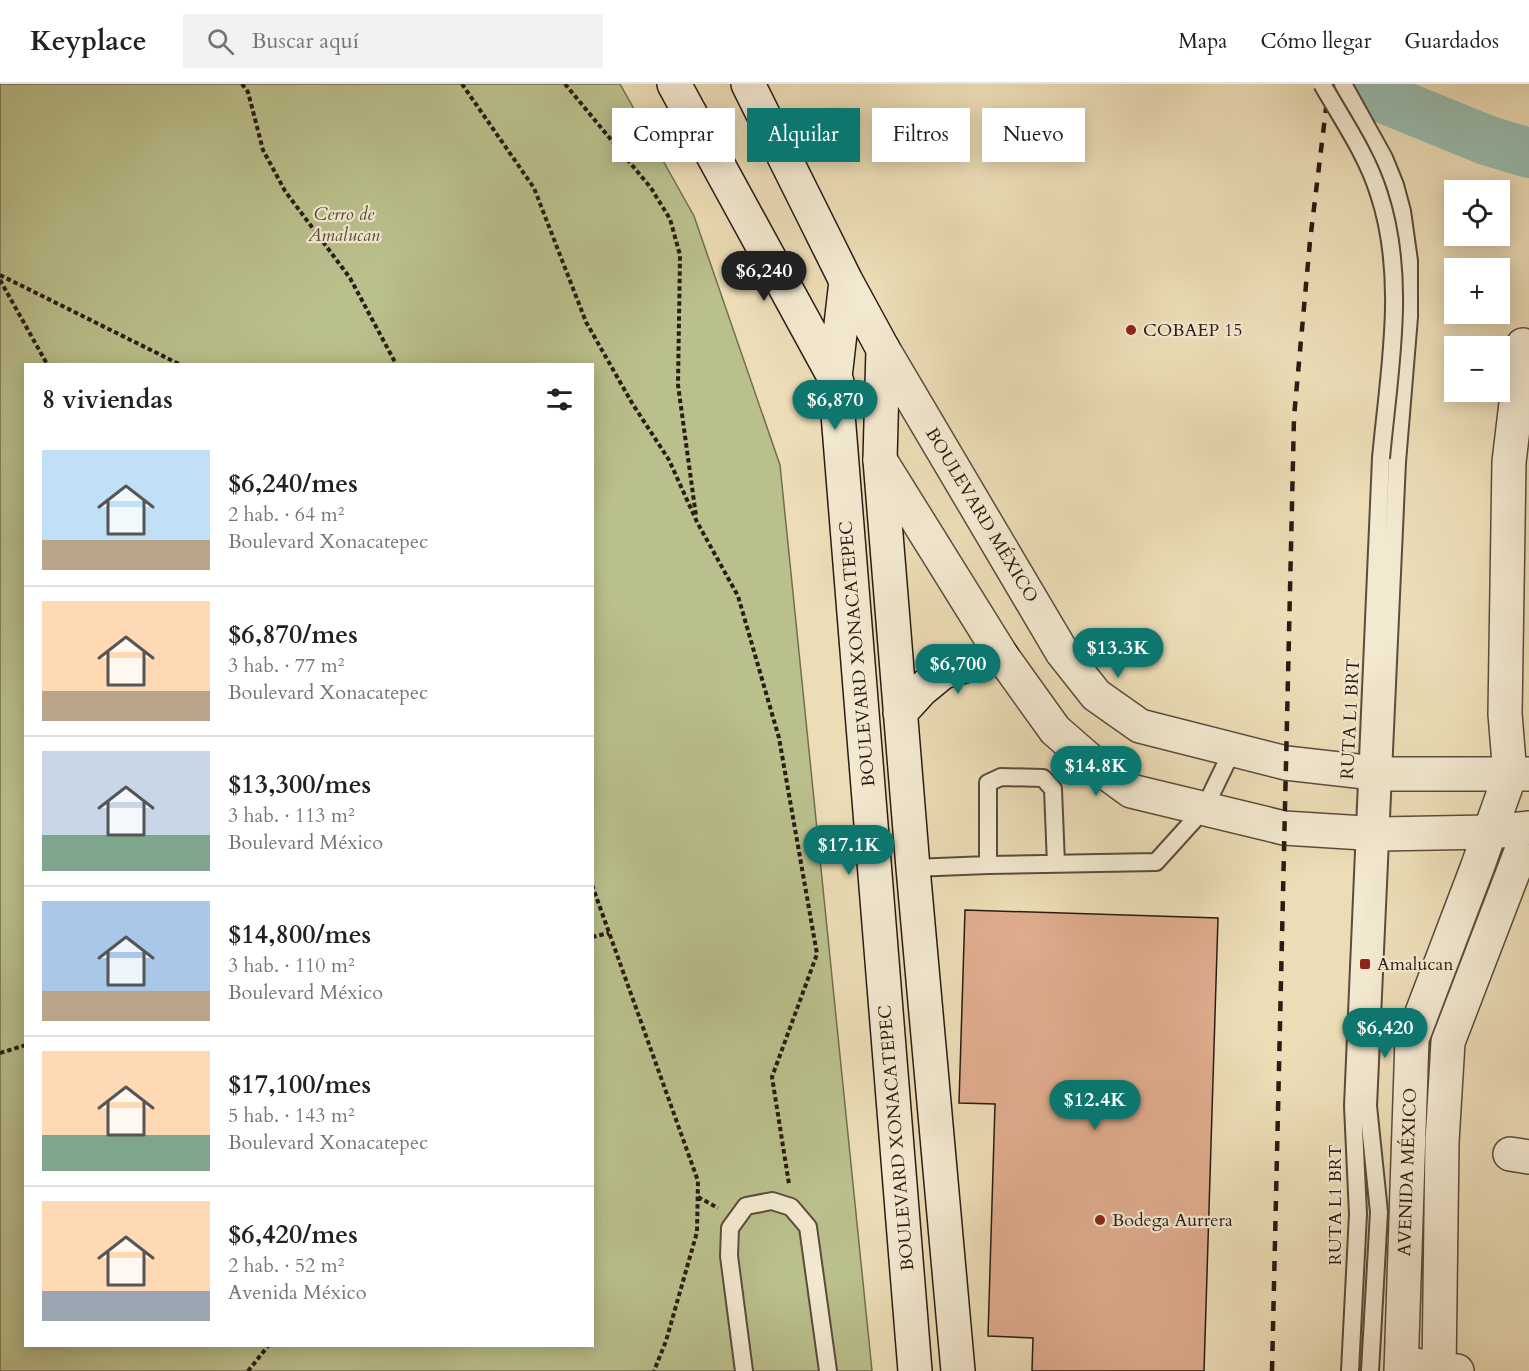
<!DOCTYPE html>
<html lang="es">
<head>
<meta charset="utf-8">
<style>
	body { margin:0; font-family:Cardo,serif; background:#f2f2f2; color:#202124; height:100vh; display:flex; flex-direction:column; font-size:22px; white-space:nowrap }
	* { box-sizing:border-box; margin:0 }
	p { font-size:20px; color:#757577 }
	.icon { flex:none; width:33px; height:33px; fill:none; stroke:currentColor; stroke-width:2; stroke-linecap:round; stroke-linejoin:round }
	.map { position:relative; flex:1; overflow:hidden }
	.panel { position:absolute; left:24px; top:279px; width:570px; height:984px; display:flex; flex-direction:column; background:#fff; border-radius:0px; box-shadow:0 3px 15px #0003 }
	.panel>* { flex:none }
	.top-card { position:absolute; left:612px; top:24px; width:570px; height:54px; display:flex; gap:12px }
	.fabs { position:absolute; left:1444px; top:96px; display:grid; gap:12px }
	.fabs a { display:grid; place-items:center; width:66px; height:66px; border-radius:0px; background:#fff; box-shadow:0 3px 15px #0003; font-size:30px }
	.price { position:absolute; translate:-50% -51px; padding:0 14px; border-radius:21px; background:#0f766e; color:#fff; font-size:20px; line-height:39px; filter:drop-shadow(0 2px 3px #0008) }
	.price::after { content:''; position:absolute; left:50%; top:36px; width:18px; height:14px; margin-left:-9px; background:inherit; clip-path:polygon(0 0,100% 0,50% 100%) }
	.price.selected { background:#222; color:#fff }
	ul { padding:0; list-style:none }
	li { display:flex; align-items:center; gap:18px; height:150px; padding:0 18px }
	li+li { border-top:2px solid #e0e0e0 }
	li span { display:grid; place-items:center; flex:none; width:168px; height:120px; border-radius:0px; color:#555 }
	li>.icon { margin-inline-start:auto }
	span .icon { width:72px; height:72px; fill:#fffc; stroke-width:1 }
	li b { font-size:26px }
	h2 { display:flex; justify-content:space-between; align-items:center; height:72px; padding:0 18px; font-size:26px }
	.chip { padding:0 21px; border-radius:0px; background:#fff; box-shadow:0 3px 15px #0003; font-size:21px; line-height:54px }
	.chip.selected { background:#0f766e; color:#fff }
	header { display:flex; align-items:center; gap:36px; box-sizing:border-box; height:84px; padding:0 30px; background:#fff; border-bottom:2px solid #e0e0e0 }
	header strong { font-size:28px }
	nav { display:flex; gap:33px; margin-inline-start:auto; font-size:21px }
	.search { width:420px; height:54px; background:#f2f2f2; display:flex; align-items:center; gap:15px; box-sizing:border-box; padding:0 21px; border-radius:0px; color:#757577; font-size:22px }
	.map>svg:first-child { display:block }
	.green { fill:#bac08c; stroke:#726e50; stroke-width:1.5; fill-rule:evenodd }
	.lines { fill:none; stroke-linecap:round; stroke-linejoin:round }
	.river { stroke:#99bcae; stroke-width:50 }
	.building { fill:#e0ad8e; stroke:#2b1b15; stroke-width:1.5 }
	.service-casing { stroke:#5b4c3d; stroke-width:20 }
	.minor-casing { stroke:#5b4c3d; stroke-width:36 }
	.tertiary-casing { stroke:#5b4c3d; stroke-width:36 }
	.secondary-casing { stroke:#2b1b15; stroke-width:36 }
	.path { stroke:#2b1b15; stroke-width:4; stroke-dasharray:4.5 3; stroke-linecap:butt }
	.service { stroke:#f3e9d0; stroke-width:16 }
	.minor { stroke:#f3e9d0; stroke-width:33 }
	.tertiary { stroke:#f3e9d0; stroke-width:33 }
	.secondary { stroke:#f3e9d0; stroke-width:33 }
	.rail { stroke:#2b1b15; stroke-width:4.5; stroke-dasharray:10 10; stroke-linecap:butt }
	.service-bridge-casing { stroke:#5b4c3d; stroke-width:20; stroke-linecap:butt }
	.service-bridge { stroke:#f3e9d0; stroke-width:16 }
	.poi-dot { fill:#8f2418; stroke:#f3e9d0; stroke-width:2 }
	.labels { text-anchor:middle; stroke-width:4.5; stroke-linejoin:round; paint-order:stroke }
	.park-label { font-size:18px; font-style:italic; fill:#564d39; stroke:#f3e9d0 }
	.poi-label { font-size:18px; fill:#2b1b15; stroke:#f3e9d0; text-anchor:start }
	.street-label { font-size:18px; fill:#2b1b15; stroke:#f3e9d0 }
</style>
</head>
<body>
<header>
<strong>Keyplace</strong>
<div class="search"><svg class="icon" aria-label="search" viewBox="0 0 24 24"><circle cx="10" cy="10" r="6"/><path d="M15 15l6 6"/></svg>Buscar aquí</div>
<nav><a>Mapa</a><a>Cómo llegar</a><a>Guardados</a></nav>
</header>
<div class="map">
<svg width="1529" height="1287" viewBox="0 0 1529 1287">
	<rect width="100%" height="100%" fill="#ecddb6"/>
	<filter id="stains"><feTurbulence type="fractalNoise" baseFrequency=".00333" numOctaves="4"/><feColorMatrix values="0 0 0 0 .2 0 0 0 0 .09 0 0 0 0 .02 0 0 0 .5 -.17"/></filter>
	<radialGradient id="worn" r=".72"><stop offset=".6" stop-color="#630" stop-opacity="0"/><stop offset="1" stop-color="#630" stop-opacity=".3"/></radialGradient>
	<path class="green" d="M0,0H620L694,132L780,381L872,1287H0ZM26,280H592V1262H26Z"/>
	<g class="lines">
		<path class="river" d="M1349,0L1486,56L1529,69"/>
	</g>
	<path class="building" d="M965,826L1218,834L1204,1287H1032L1033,1254L988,1252L995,1020L959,1019Z"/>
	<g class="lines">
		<defs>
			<path id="service" d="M1343,0L1384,74L1395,101L1402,127L1409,177V233L1397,378L1368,1022L1379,1128L1370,1287
				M1056,780L1053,705L1043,694L1001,693L988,699V781L1156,778L1204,725L1233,665
				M913,784L988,781
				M744,1287L729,1172L730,1144L746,1122L772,1117L791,1123L808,1143L828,1287
				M1350,1287L1358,1130L1353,1022L1381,374"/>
			<path id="minor" d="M1510,691L1505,630L1509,378L1523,261
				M1510,1070L1529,1073
				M1402,1279L1457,1287"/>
			<path id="tertiary" d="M883,265L1062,568L1096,611L1140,642L1286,679L1383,690H1529
				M880,376L1002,572L1055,646L1094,680L1131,707L1284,744L1380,750L1489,748L1529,744
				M1401,1287L1412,955L1477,784L1510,691
				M1439,1287L1442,1058L1448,958L1529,747"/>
			<path id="secondary" d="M674,0L837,298
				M748,0L846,197L883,265L880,376L913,784L958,1287
				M846,197L835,293L915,1287
				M900,629L921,606L943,588L1002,572"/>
		</defs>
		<use href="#service" class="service-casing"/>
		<use href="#minor" class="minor-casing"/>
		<use href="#tertiary" class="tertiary-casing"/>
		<use href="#secondary" class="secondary-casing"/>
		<path class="path" d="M242,0L248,8L263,66L285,107L350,194L396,280
			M462,0L534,104L586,238L632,319L669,376L697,438L738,512L779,654L817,870L772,993L789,1100
			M565,0L651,104L670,135L680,171L678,301L696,432
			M0,191L179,280
			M0,196L47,280
			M592,801L698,1097L697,1148L666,1257L654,1287
			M592,853L609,849
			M0,969L26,961
			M698,1113L718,1124
			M248,1287L268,1262"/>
		<use href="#service" class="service"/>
		<use href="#minor" class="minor"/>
		<use href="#tertiary" class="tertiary"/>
		<use href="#secondary" class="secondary"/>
		<path class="rail" d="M1272,1287L1294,333L1310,157L1329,0"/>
		<defs>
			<path id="service-bridge" d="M1322,0C1342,35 1367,71 1379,110C1407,195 1389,287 1381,374"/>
		</defs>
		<use href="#service-bridge" class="service-bridge-casing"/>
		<use href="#service-bridge" class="service-bridge"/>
	</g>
	<g class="poi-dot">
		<circle cx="1131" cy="246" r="6"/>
		<rect x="1359" y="874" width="12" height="12" rx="3"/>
		<circle cx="1100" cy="1136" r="6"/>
	</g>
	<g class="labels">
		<g class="park-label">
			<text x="344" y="136">Cerro de<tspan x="344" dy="21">Amalucan</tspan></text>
		</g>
		<g class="poi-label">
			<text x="1143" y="252">COBAEP 15</text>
			<text x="1377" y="886">Amalucan</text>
			<text x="1112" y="1142">Bodega Aurrera</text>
		</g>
		<g class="street-label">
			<text transform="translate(982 431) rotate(59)" y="6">BOULEVARD MÉXICO</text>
			<text transform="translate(857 570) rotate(-95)" y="6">BOULEVARD XONACATEPEC</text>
			<text transform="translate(1350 635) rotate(-87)" y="6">RUTA L1 BRT</text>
			<text transform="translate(896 1054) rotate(-95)" y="6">BOULEVARD XONACATEPEC</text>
			<text transform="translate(1407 1088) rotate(-88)" y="6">AVENIDA MÉXICO</text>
			<text transform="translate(1335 1121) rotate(-90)" y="6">RUTA L1 BRT</text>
		</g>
	</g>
	<rect width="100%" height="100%" filter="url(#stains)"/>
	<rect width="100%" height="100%" fill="url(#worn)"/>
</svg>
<div class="fabs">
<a><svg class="icon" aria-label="locate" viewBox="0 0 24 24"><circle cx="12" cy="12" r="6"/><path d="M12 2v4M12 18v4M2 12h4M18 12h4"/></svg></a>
<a>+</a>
<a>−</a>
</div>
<b class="price selected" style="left:764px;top:218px">$6,240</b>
<b class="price" style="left:835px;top:347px">$6,870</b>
<b class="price" style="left:1118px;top:595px">$13.3K</b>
<b class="price" style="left:958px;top:611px">$6,700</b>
<b class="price" style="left:1096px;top:713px">$14.8K</b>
<b class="price" style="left:849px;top:792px">$17.1K</b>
<b class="price" style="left:1385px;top:975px">$6,420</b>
<b class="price" style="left:1095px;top:1047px">$12.4K</b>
<div class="top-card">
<a class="chip">Comprar</a>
<a class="chip selected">Alquilar</a>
<a class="chip">Filtros</a>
<a class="chip">Nuevo</a>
</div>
<section class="panel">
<h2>8 viviendas<svg class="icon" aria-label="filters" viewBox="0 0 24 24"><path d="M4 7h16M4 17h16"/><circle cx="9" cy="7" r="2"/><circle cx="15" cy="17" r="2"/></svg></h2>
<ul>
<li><span style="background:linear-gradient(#bfe0f5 75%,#b9a48a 0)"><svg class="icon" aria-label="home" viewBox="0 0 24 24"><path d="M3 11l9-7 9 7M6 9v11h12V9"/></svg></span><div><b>$6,240/mes</b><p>2 hab. · 64 m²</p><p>Boulevard Xonacatepec</p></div></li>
<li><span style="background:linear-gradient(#ffd9b3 75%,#b9a48a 0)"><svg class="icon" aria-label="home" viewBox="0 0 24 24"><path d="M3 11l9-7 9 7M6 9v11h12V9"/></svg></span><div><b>$6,870/mes</b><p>3 hab. · 77 m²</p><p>Boulevard Xonacatepec</p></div></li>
<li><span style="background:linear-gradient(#c9d6e8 70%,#7fa58c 0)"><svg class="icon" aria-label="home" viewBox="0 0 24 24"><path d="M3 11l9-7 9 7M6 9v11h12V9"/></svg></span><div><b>$13,300/mes</b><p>3 hab. · 113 m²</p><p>Boulevard México</p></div></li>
<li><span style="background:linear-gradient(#a9c7e8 75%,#b9a48a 0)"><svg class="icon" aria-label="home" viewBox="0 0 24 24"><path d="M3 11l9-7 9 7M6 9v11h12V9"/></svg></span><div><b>$14,800/mes</b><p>3 hab. · 110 m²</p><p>Boulevard México</p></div></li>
<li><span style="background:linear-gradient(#ffd9b3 70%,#7fa58c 0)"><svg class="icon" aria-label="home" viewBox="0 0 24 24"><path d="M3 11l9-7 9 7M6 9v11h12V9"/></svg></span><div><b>$17,100/mes</b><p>5 hab. · 143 m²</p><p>Boulevard Xonacatepec</p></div></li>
<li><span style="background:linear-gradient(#ffd9b3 75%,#9aa5b1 0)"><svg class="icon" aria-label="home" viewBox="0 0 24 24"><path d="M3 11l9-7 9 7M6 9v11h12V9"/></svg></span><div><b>$6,420/mes</b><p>2 hab. · 52 m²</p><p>Avenida México</p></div></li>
</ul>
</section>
</div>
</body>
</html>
